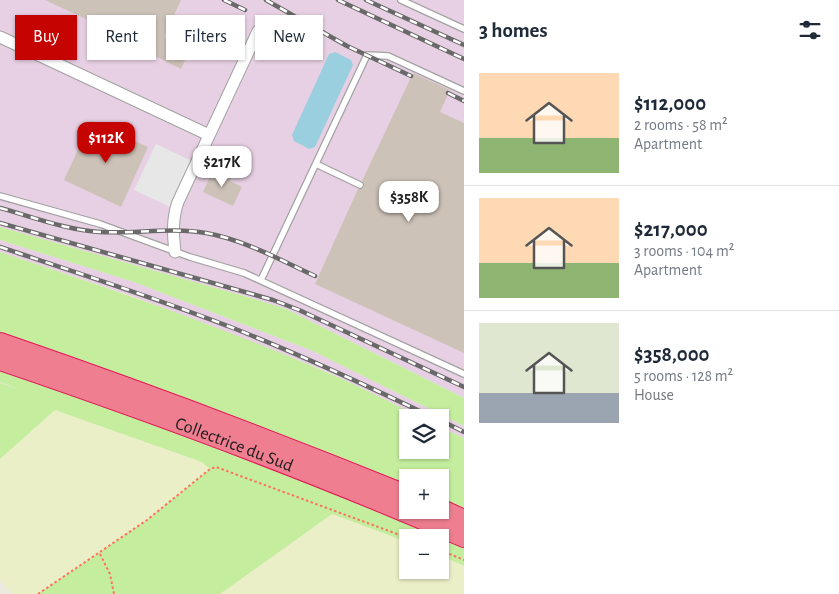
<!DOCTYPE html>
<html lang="en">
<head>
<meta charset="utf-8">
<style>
	body { margin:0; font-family:"Alegreya Sans",sans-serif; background:#f6f6f7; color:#1f2937; height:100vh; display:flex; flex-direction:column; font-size:19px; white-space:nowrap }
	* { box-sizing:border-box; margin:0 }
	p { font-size:16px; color:#747a83 }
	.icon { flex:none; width:28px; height:28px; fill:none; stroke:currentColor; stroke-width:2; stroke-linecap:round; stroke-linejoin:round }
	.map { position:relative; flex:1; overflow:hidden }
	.side { display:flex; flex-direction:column; background:#fff; width:375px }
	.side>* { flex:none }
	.top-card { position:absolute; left:15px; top:15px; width:374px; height:45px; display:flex; gap:10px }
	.buttons { position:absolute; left:399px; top:409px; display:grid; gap:10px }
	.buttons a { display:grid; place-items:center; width:50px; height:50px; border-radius:0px; background:#fff; box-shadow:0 1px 4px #0004; font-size:25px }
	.price { position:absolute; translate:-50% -42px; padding:0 11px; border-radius:10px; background:#fff; color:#222; font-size:16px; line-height:32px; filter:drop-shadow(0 1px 2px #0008) }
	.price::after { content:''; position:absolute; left:50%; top:30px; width:15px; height:11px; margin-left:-8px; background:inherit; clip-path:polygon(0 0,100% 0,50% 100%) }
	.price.on { background:#c50300; color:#fff }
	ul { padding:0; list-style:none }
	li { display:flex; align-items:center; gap:15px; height:125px; padding:0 15px }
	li+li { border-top:1px solid #e0e1e3 }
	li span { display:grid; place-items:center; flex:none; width:140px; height:100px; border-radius:0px; color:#555 }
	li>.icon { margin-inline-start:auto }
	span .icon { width:60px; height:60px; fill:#fffc; stroke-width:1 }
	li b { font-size:21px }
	h2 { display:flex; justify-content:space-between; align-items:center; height:60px; padding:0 15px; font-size:21px }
	.chip { padding:0 18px; border-radius:0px; background:#fff; box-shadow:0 1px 4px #0004; font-size:18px; line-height:45px }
	.chip.on { background:#c50300; color:#fff }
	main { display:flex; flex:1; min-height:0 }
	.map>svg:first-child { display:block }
	.industrial { fill:#e7d0e3 }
	.farmland { fill:#ebefc7 }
	.grass { fill:#c4ee9e }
	.parking { fill:#e7e7e7 }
	.water { fill:#9acfe0 }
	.building { fill:#cdc2b8 }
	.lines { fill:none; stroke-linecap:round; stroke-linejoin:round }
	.service-casing { stroke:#a2a2a2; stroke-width:8 }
	.minor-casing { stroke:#a2a2a2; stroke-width:13 }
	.motorway-casing { stroke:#e31457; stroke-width:22 }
	.path { stroke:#ff715e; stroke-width:2; stroke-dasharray:2.5 2.5; stroke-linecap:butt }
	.service { stroke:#fff; stroke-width:5.5 }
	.minor { stroke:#fff; stroke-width:11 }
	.motorway { stroke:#ee7e90; stroke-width:20 }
	.rail-casing { stroke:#696969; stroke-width:4.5 }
	.rail { stroke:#fff; stroke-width:2.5; stroke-dasharray:8; stroke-linecap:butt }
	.labels { text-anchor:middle; stroke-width:5; stroke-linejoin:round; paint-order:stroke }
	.street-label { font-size:18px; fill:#1b1b1b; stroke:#fff }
</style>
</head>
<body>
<main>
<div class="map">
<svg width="464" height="594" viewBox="0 0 464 594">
	<rect width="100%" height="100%" fill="#eee9df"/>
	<path class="industrial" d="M0,0H464V398L286,309L251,298L0,227Z
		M0,240L134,282L313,351L464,426V438L440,427V418L421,417L330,373L260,345L129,295L0,252Z"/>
	<path class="farmland" d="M55,410L202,462L210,469L147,520L38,594H12L0,580V459Z
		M332,514L407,542L408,570H440V555L464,566V594H220Z"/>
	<path class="grass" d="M0,227L251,298L286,309L464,398V426L313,351L134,282L0,240Z
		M0,252C111,289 221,326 328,373C360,386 390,403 421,417L408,418V450H440V427L464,438V510L440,501V478H408L407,487L0,334Z
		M0,369L160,427L314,485L464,546V566L440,555V538H408L407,542L332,514L220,594H38L147,520L210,469L202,462L55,410L0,459V383L21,390L0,382Z"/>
	<path class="parking" d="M156,144L192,161L170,207L134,190Z"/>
	<path class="water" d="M335,52L351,60L353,65L315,147L309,149L294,141L292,135L329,54Z"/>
	<path class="building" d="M45,0H181L164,37L190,49L181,69L155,56L157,52Z
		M413,73L450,90L440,112L464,123V353L315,284L358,189H362L364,187L362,181Z
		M91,121L148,147L121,207L64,180Z
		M214,168L232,177L230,181L242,187L233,206L203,192Z"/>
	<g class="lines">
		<defs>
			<path id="service" d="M401,0L464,29
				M316,164L360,185
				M0,196L100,224L190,257L244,273L464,374
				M261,280L367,55L388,56L464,91"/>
			<path id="minor" d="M0,37L209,135
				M175,252C173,234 172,219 178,202L258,31"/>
			<g id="motorway">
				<path d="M0,343C137,390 273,441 408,496"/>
				<path id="s1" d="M0,360C156,413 313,471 464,537"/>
				<path d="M440,509L464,520"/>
			</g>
		</defs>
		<use href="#service" class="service-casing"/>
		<use href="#minor" class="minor-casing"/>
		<use href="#motorway" class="motorway-casing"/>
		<path class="path" d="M440,550L464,560
			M100,554L110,574L114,594
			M38,594L147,520L210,469L216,467L408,538"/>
		<use href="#service" class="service"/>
		<use href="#minor" class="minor"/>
		<use href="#motorway" class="motorway"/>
		<defs>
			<path id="rail" d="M224,0L245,10
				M266,0L347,46L411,76
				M338,0L464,59
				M366,0L464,45
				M448,93L464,101
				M0,208C33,217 66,230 100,232C135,234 171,227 206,233C245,240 280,260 315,276
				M0,223L273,300L299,310L464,387
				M0,247C78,273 156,298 233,328C301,355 368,386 434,418
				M440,420L464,432"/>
		</defs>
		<use href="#rail" class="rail-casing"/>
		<use href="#rail" class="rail"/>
	</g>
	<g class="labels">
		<g class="street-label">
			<text dy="6" stroke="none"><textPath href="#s1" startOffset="249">Collectrice du Sud</textPath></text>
		</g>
	</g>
</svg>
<div class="buttons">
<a><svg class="icon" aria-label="layers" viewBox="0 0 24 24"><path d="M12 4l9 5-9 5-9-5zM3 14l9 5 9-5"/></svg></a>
<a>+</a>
<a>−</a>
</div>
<b class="price on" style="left:106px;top:164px">$112K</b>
<b class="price" style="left:222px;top:188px">$217K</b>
<b class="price" style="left:409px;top:223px">$358K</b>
<div class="top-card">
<a class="chip on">Buy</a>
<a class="chip">Rent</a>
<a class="chip">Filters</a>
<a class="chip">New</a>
</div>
</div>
<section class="side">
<h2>3 homes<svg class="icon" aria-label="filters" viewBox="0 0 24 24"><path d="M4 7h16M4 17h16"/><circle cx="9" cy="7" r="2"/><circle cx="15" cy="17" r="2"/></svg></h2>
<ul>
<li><span style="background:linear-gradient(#ffd9b3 65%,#8fb573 0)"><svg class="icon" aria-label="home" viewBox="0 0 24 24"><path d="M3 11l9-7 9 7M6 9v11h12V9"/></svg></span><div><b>$112,000</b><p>2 rooms · 58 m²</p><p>Apartment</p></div></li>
<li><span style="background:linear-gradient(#ffd9b3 65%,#8fb573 0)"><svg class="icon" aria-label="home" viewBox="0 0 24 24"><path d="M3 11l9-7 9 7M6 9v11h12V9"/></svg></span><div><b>$217,000</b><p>3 rooms · 104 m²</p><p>Apartment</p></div></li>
<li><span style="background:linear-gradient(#dfe7d0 70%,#9aa5b1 0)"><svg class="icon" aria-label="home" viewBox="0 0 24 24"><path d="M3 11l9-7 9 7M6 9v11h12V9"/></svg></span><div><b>$358,000</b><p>5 rooms · 128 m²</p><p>House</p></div></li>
</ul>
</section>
</main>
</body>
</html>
